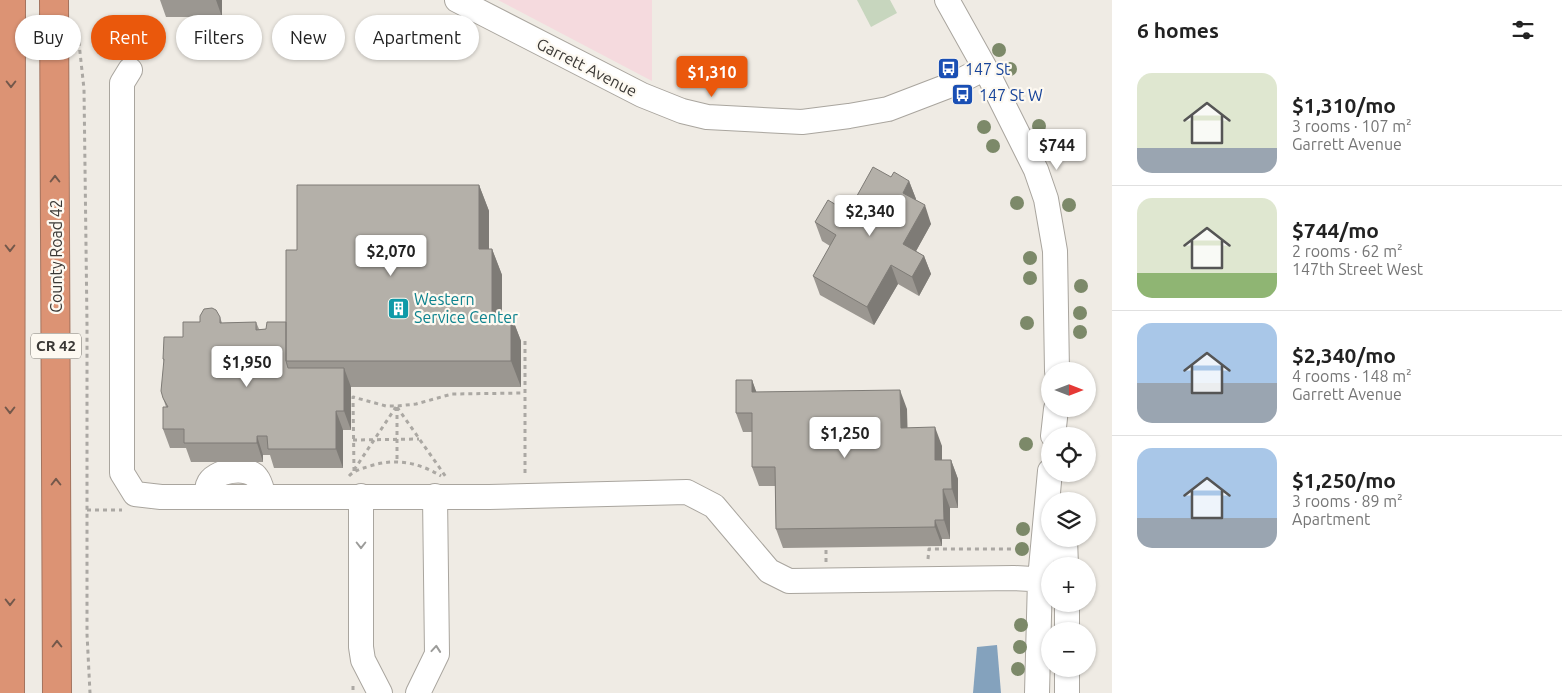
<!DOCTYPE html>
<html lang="en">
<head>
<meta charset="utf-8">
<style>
	body { margin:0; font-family:Ubuntu,sans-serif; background:#f2f2f2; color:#222; height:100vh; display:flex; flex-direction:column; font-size:19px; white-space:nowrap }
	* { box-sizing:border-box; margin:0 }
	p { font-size:16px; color:#767676 }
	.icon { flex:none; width:28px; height:28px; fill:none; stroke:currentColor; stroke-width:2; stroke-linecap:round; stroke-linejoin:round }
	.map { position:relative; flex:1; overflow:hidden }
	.details { display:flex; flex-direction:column; background:#fff; width:450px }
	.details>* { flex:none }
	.guide { position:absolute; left:15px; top:15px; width:475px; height:45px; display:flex; gap:10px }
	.needle { width:32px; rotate:90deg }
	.buttons { position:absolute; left:1041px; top:362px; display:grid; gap:10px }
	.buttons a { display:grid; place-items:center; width:55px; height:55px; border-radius:50%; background:#fff; box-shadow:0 1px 4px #0004; font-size:25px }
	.price { position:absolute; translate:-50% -42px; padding:0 11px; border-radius:5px; background:#fff; color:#222; font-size:16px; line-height:32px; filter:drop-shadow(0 1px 2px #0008) }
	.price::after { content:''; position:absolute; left:50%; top:30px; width:15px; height:11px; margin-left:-8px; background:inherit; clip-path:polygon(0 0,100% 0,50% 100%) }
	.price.on { background:#ea580c; color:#fff }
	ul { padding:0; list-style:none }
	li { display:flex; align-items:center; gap:15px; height:125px; padding:0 25px }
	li+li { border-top:1px solid #e0e0e0 }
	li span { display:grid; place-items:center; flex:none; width:140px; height:100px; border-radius:15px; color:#555 }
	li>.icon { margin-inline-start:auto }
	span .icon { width:60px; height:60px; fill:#fffc; stroke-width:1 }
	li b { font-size:21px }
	h2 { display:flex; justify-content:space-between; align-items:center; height:60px; padding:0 25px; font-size:21px }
	.tag { padding:0 18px; border-radius:22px; background:#fff; box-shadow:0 1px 4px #0004; font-size:18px; line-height:45px }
	.tag.on { background:#ea580c; color:#fff }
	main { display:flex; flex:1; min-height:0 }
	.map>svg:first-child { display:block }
	.commercial { fill:#f5dade }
	.green { fill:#c7d6be }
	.water { fill:#84a2bd }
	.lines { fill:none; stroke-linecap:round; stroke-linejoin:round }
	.minor-casing { stroke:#a9a59e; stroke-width:26 }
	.highway-casing { stroke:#a3735e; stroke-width:30 }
	.path { stroke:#aba8a3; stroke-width:3; stroke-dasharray:4 4; stroke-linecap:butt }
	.minor { stroke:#fff; stroke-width:24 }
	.highway { stroke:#dc9374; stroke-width:28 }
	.tree { fill:#7c8969 }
	.wall { fill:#9b9791 }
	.shaded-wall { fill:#7e7b76 }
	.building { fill:#b4b0a9; stroke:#7e7b76 }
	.oneway { stroke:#73584b }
	.oneway2 { stroke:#9c9c9a }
	.labels { text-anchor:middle; stroke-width:4.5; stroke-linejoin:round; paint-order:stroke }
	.shield { fill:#fdf9f1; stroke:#74726d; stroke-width:1 }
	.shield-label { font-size:15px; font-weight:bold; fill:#3a3835 }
	.street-label { font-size:16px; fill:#3a3835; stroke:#fdf9f1 }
	.transit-label { font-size:16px; fill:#164399; stroke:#fdf9f1; text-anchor:start }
	.culture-label { font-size:16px; fill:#0d838f; stroke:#fdf9f1; text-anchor:start }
</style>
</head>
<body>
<main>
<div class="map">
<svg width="1112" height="693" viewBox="0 0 1112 693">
	<rect width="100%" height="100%" fill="#efebe4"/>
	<path class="commercial" d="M498,0H652V81Z"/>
	<path class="green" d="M857,0H890L897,13L871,27Z"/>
	<path class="water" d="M997,645L1001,693H973L977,647Z"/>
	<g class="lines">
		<defs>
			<path id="minor" d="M457,0L642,95L682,111L707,117L802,122L849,116L888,109L956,83L985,68
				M947,0L985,68L1036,170L1046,199L1055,251L1057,371
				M130,70L122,83V473L135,494L161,497H489L687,492L714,506L769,571L789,581L1014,578L1050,580
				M1053,436L1056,409
				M361,496V647L363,660L380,693
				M207,497C207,494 207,489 208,485C213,470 249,465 257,478C261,483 262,491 264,497
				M1065,539L1066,566
				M1067,604V631
				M1067,669V693
				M418,693L437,654L435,496
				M1037,693L1040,579L1050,471"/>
			<path id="highway" d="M54,0L57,693
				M10,693L11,0"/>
		</defs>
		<use href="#minor" class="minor-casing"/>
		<use href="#highway" class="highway-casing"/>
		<path class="path" d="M78,34L84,89L87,324V634L90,693
			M525,341V477
			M397,407L446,477
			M397,407V461
			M353,440L419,439
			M354,470L396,407
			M354,471L353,397L386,406H397L416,404L452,394L524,393
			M349,476C355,470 361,469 370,466C395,458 418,462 441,476
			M87,510H122
			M826,550V562
			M928,559L929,549H1016
			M353,686V693"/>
		<use href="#minor" class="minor"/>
		<use href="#highway" class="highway"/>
	</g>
	<g class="tree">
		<circle cx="999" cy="50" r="7"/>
		<circle cx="1010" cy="69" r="7"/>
		<circle cx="1039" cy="126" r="7"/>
		<circle cx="984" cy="127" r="7"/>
		<circle cx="1049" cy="145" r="7"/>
		<circle cx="993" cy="146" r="7"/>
		<circle cx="1017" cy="203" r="7"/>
		<circle cx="1069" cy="205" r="7"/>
		<circle cx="1030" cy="258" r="7"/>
		<circle cx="1030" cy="278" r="7"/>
		<circle cx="1081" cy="286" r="7"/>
		<circle cx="1080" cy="313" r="7"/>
		<circle cx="1027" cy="323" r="7"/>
		<circle cx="1080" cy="332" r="7"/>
		<circle cx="1026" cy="444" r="7"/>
		<circle cx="1023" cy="529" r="7"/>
		<circle cx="1022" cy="549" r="7"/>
		<circle cx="1021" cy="625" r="7"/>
		<circle cx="1020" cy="647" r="7"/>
		<circle cx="1018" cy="669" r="7"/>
	</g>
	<path class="wall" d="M160,0H222V17H166Z
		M891,177L909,181L916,199V200L931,224L916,251L924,256L931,274L919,296L898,284L874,325L820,295L813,276L830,246L822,241L815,222L848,212Z
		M479,185L489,211V249H492L502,275V315H511L521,341V387H351V430H343V468H274L270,455H263V462H191L186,448H170L163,429L166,407L163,398L164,362L163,359L183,337L200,322L220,317L222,323L256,322L259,329H266L286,322L297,250Z
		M752,380L756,392L907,409V428L942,446V460H951L958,479V508H950V539H942V546L783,548L776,529L775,486H759L752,467V432H743L736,413Z"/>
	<path class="shaded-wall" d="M216,0H222V17Z
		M909,181L916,199L909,212L903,193Z
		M479,185L489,211V275L479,249Z
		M925,205L931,224L910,262L903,244Z
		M492,249L502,275V341L492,315Z
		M924,256L931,274L919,296L912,277Z
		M891,265L898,284L874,325L867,307Z
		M511,315L521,341V387L511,361Z
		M344,368L351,387V430L344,411Z
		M752,380L759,399L752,392Z
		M900,390L907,409L908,446L901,428Z
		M336,411L343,430V468L336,449Z
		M935,427L942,446V479L935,460Z
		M257,436L263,455V462L257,443Z
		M951,460L958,479V508L952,489Z
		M943,489L950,508V539L944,520Z
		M935,520L942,539V546L935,527Z"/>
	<path class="building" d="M873,167L891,177L894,172L909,181L903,193L925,205L903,244L924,256L912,277L891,265L867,307L813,276L836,235L815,222L828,200L848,212Z
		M297,185H479V249H492V315H511V361H286V250H297Z
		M212,308L216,310L220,317V323L256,322V330L266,329L267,322H286V361L288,368H344V411H336V449H268L267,436H257V443H184V429H163V407H168L163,398L161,391L164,359H163L164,337H183V322H200V316L204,309Z
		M736,380H752V392L900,390L901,428L935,427V460H951L952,489H943L944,520H935V527L776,529L775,467H752V413H736Z"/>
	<defs><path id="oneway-chevron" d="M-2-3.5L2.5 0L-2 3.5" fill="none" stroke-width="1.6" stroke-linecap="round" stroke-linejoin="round" transform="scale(1.25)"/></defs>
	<g class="oneway">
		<use href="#oneway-chevron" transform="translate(11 84) rotate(90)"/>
		<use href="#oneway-chevron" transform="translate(55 179) rotate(-90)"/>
		<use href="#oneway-chevron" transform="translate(10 248) rotate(90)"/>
		<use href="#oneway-chevron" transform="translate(10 410) rotate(90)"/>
		<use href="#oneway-chevron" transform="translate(56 482) rotate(-90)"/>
		<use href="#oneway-chevron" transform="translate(10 602) rotate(90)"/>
		<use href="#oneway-chevron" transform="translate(57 644) rotate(-90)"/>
	</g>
	<g class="oneway2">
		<use href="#oneway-chevron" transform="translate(361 545) rotate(90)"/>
		<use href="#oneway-chevron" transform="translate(436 649) rotate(-85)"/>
	</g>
	<defs>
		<symbol id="bus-square" viewBox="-11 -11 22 22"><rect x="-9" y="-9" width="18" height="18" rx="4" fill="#1a4fb4" stroke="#fdf9f1"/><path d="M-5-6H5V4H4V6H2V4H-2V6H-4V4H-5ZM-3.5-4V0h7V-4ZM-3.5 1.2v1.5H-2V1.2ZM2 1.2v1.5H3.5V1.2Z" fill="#fff"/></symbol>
		<symbol id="building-square" viewBox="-11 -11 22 22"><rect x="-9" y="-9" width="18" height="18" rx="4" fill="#0f9aa8" stroke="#fdf9f1"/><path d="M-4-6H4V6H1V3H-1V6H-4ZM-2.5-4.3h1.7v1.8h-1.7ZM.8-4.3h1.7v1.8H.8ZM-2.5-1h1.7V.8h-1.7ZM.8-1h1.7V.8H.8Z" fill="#fff"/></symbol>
	</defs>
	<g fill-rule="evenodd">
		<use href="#bus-square" x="936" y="56" width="25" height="25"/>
		<use href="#bus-square" x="950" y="82" width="25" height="25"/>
		<use href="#building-square" x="386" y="296" width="25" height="25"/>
	</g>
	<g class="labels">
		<rect class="shield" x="31" y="333.5" width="50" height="25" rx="4"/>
		<g class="shield-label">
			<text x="56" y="351">CR 42</text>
		</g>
		<g class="street-label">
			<text transform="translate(587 67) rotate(27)" y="6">Garrett Avenue</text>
			<text transform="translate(56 256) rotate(-90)" y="6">County Road 42</text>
		</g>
		<g class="transit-label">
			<text x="965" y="75">147 St</text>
			<text x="979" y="101">147 St W</text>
		</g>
		<g class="culture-label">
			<text x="414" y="305">Western<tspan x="414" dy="18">Service Center</tspan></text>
		</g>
	</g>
</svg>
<div class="buttons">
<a><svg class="needle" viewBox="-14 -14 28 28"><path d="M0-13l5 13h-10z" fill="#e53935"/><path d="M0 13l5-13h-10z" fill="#767676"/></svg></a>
<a><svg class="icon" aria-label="locate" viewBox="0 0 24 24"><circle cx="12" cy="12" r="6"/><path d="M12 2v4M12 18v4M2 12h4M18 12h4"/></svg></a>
<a><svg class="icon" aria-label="layers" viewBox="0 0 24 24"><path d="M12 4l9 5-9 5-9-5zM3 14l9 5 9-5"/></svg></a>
<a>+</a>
<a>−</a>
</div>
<b class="price on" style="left:712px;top:98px">$1,310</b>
<b class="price" style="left:1057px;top:171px">$744</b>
<b class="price" style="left:870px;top:237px">$2,340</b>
<b class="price" style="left:391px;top:277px">$2,070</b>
<b class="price" style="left:247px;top:388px">$1,950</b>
<b class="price" style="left:845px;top:459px">$1,250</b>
<div class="guide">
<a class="tag">Buy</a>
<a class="tag on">Rent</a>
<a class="tag">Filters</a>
<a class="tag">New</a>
<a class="tag">Apartment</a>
</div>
</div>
<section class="details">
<h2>6 homes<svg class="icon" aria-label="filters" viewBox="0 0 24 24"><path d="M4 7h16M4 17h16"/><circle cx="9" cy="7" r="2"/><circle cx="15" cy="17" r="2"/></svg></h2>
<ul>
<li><span style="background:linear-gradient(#dfe7d0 75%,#9aa5b1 0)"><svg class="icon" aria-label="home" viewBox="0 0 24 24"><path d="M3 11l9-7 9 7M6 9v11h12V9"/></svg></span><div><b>$1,310/mo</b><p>3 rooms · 107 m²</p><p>Garrett Avenue</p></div></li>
<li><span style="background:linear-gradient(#dfe7d0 75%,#8fb573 0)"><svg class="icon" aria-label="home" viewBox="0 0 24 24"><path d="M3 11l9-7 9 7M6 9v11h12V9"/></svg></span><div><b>$744/mo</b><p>2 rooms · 62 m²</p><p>147th Street West</p></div></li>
<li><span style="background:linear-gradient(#a9c7e8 60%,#9aa5b1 0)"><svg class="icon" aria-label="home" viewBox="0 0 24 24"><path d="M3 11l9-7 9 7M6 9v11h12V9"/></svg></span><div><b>$2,340/mo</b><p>4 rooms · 148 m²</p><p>Garrett Avenue</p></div></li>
<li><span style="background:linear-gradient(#a9c7e8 70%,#9aa5b1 0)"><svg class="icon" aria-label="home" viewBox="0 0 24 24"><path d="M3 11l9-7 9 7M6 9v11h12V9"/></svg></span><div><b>$1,250/mo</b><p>3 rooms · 89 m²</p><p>Apartment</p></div></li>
</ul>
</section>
</main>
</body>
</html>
